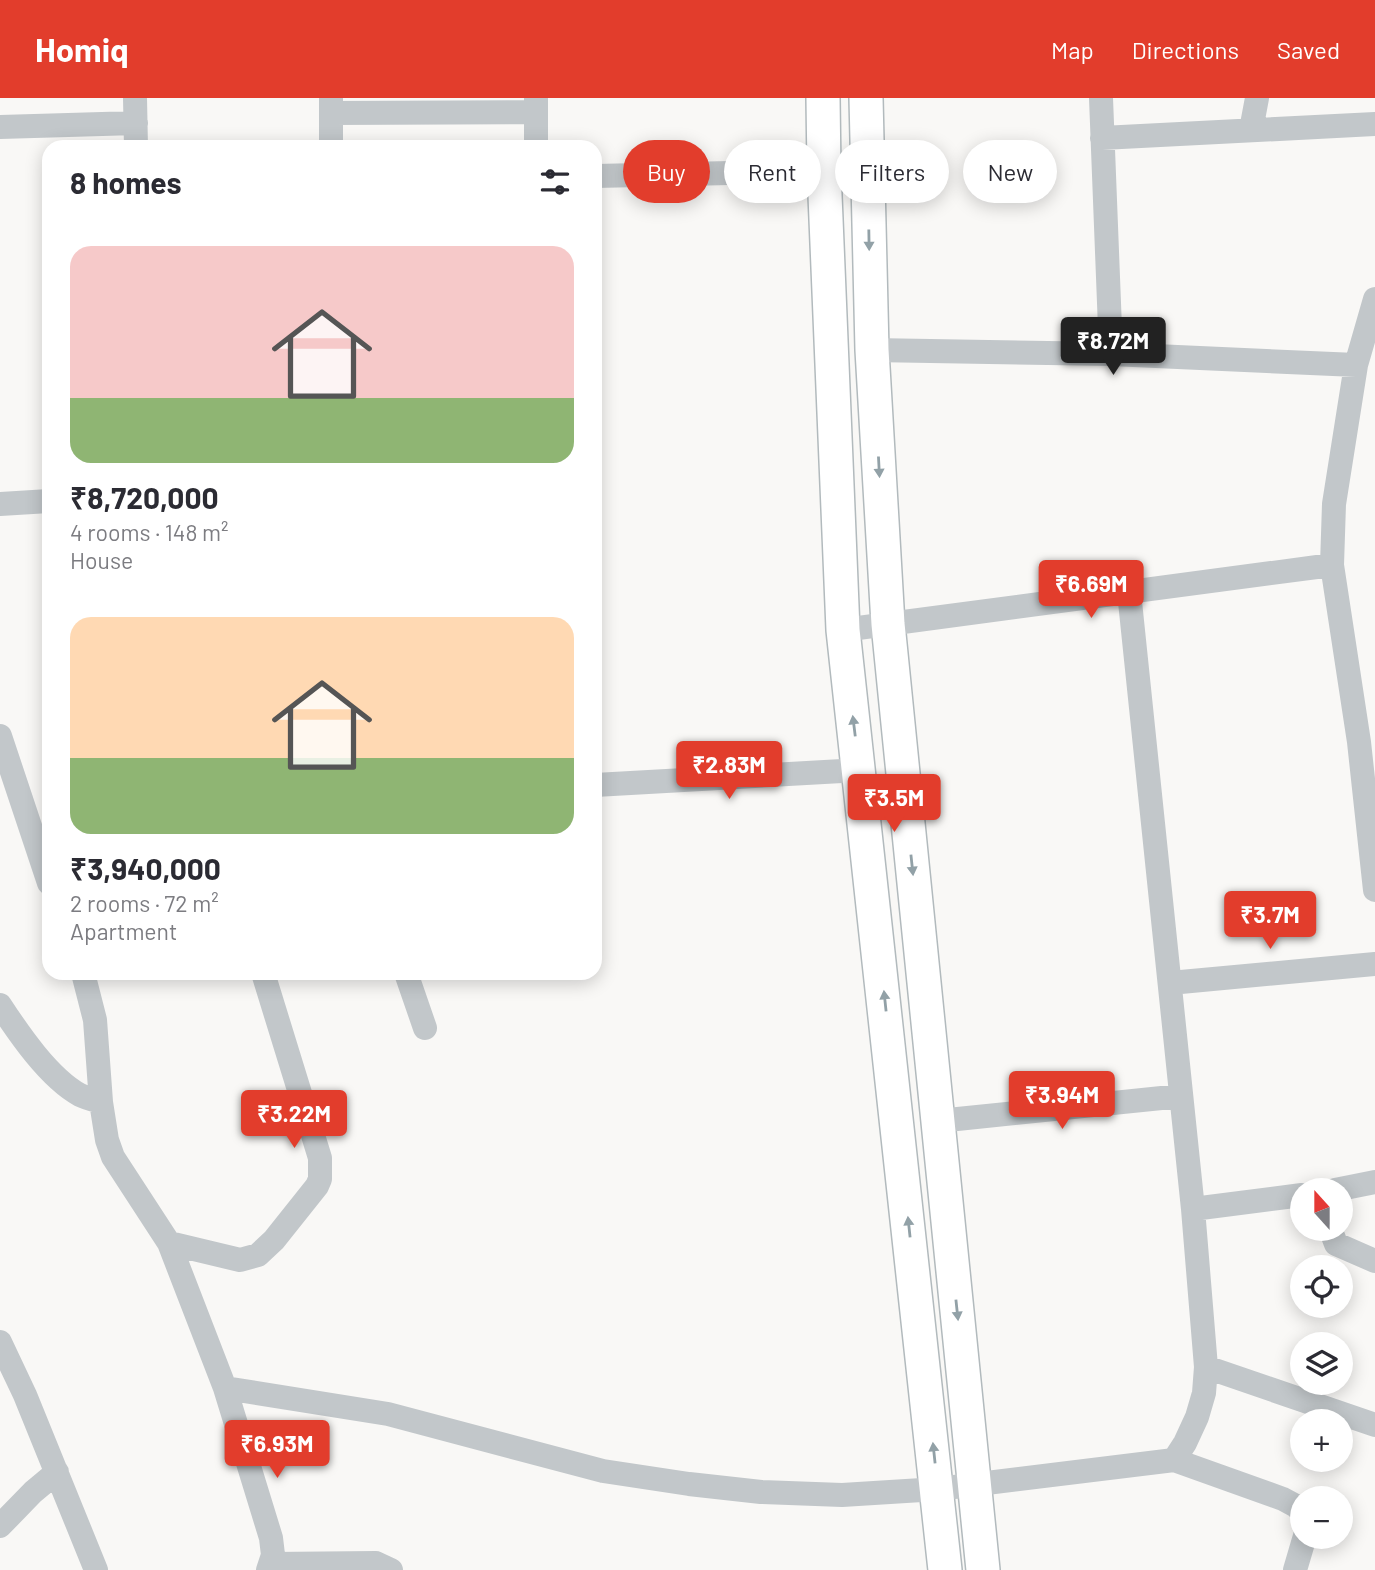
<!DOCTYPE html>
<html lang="en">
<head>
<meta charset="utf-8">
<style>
	body { margin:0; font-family:Barlow,sans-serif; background:#f7f7f7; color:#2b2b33; height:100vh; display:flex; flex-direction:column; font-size:26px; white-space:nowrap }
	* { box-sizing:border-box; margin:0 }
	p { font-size:23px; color:#7c7c81 }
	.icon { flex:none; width:38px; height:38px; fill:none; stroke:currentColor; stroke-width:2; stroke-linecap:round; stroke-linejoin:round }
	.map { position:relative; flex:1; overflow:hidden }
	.details { position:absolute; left:42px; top:42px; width:560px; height:840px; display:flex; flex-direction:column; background:#fff; border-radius:21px; box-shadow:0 4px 18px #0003 }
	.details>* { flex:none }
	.hud { position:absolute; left:623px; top:42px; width:646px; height:63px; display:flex; gap:14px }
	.needle { width:46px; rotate:339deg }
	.controls { position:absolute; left:1290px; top:1080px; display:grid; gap:14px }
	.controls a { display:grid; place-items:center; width:63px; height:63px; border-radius:50%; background:#fff; box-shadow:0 4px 18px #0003; font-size:35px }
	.price { position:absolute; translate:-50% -60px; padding:0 16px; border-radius:7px; background:#e23d2c; color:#fff; font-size:23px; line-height:46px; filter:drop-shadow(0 2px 4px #0008) }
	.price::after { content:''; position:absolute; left:50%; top:42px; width:21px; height:16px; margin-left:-10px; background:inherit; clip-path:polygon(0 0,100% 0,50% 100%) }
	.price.selected { background:#222; color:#fff }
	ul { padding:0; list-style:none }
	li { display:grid; align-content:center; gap:14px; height:371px; padding:0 28px }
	li span { display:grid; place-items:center; height:217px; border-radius:21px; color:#555 }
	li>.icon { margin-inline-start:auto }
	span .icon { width:126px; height:126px; fill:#fffc; stroke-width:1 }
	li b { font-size:30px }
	h2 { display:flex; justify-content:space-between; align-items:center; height:84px; padding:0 28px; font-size:30px }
	.chip { padding:0 24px; border-radius:32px; background:#fff; box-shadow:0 4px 18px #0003; font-size:24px; line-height:63px }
	.chip.selected { background:#e23d2c; color:#fff }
	header { display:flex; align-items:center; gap:42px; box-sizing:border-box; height:98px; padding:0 35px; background:#e23d2c; color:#fff }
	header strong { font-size:33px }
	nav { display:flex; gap:38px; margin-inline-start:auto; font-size:24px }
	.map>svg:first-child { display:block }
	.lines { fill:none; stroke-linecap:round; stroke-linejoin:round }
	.secondary-casing { stroke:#b2babd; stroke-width:36 }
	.street { stroke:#c2c7ca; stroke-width:24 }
	.secondary { stroke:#fff; stroke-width:33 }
	.oneway { fill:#92a1a7 }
</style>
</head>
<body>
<header>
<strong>Homiq</strong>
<nav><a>Map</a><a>Directions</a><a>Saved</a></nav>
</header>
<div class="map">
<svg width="1375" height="1472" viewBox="0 0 1375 1472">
	<rect width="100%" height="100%" fill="#f9f8f6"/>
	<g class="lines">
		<defs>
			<path id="secondary" d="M823,0L824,73L843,532L945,1472
				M866,0L872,252L888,526L983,1472"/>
		</defs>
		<use href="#secondary" class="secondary-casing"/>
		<path class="street" d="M135,0L136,49
			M1101,0L1111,256
			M331,1V49
			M331,15L536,14
			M0,29L136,25
			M1251,32L1257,0
			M1102,40L1375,26
			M536,49V1
			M595,78L824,73
			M1375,201L1356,267L1334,406L1332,467L1359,644L1375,792
			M872,252L1111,256L1356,267
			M0,406L49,403
			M843,532L1332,467
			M0,638L49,785
			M595,687L860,672
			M83,875L95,922L101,1004L107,1042L113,1059L169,1145L225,1290L388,1316L603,1373L689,1386L761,1394L842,1397L938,1391L1174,1362L1185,1345L1197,1319L1204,1295L1206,1269L1193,1111L1129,494
			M406,875L425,930
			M1170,885L1375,866
			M0,907C19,936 49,980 80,997C86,1000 94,1002 101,1004
			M938,1023L1181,998
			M1335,1092L1375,1084
			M1193,1111L1302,1097
			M1330,1130L1336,1146L1375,1163
			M169,1145L240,1162L258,1157L274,1142L317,1088L320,1081V1060L263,875
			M0,1244L25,1297L96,1472
			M1206,1269L1375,1327
			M225,1290L271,1440L273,1457L268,1472
			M1174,1362L1283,1401L1296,1408L1302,1414
			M0,1428L33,1394L57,1374
			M271,1466L376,1465L391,1472
			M1295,1472L1305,1438"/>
		<use href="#secondary" class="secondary"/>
	</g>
	<defs><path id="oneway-solid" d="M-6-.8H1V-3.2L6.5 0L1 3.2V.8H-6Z" transform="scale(1.75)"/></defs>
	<g class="oneway">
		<use href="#oneway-solid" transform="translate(869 142) rotate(89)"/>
		<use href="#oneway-solid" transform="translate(879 369) rotate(87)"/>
		<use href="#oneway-solid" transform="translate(854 628) rotate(-97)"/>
		<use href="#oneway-solid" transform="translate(912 767) rotate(84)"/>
		<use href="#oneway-solid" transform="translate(885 903) rotate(-96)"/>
		<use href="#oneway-solid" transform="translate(909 1129) rotate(-96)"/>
		<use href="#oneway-solid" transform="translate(957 1212) rotate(84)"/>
		<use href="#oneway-solid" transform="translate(934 1355) rotate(-96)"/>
	</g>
</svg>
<div class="controls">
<a><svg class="needle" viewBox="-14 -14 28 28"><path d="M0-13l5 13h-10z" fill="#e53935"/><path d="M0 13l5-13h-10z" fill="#7c7c81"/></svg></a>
<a><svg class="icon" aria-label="locate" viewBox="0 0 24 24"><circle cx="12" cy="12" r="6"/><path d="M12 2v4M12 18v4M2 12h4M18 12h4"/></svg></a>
<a><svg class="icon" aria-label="layers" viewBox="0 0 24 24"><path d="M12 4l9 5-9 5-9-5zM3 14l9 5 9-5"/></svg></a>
<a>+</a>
<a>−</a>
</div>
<b class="price selected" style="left:1113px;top:279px">₹8.72M</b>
<b class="price" style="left:1091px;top:522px">₹6.69M</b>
<b class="price" style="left:729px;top:703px">₹2.83M</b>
<b class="price" style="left:894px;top:736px">₹3.5M</b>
<b class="price" style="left:1270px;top:853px">₹3.7M</b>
<b class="price" style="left:1062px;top:1033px">₹3.94M</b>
<b class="price" style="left:294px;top:1052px">₹3.22M</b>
<b class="price" style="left:277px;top:1382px">₹6.93M</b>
<div class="hud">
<a class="chip selected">Buy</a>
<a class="chip">Rent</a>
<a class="chip">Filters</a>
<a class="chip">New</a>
</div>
<section class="details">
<h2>8 homes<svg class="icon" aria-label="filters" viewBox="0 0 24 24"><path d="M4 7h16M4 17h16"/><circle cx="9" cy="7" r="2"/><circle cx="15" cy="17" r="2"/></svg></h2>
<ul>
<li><span style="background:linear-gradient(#f6c9c9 70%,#8fb573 0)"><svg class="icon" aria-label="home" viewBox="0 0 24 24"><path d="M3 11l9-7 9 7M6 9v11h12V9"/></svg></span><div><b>₹8,720,000</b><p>4 rooms · 148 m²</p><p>House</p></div></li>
<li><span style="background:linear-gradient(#ffd9b3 65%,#8fb573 0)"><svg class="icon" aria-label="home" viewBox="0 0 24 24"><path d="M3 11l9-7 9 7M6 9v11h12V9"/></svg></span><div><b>₹3,940,000</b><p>2 rooms · 72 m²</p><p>Apartment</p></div></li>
</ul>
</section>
</div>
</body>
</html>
